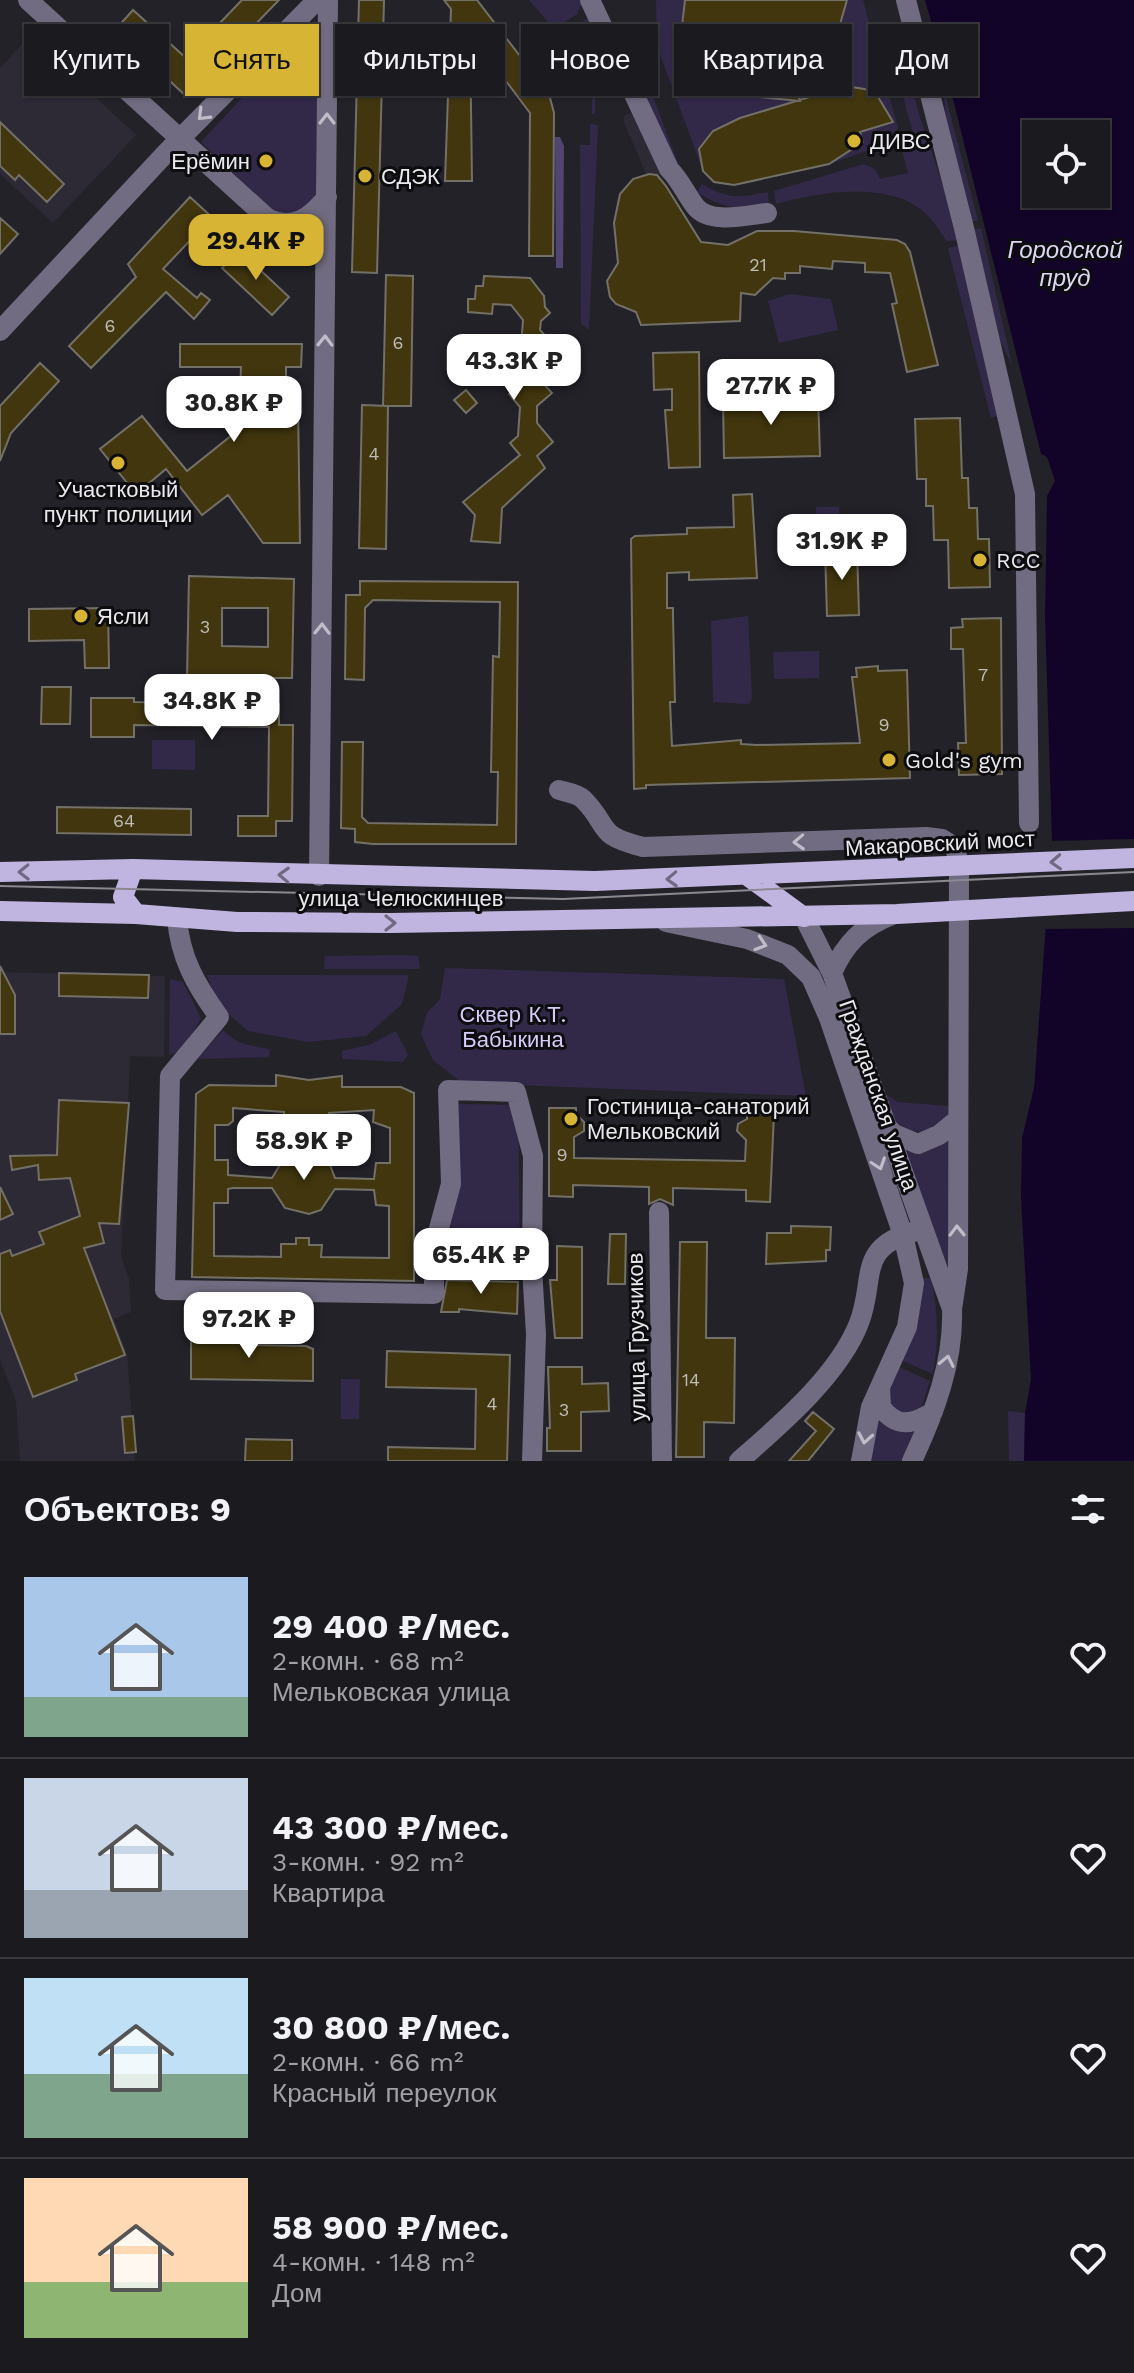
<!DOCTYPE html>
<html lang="ru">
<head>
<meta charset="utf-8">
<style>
	body { margin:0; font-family:"Work Sans",sans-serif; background:#28272c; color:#f1f3f6; height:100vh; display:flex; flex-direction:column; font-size:30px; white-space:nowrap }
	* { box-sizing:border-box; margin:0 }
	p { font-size:26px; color:#a0a1a4 }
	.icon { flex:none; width:44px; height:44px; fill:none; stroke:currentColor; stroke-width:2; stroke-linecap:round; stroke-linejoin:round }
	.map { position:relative; height:1461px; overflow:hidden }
	.side { display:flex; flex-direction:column; background:#1b1a1f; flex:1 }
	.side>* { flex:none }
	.banner { position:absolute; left:24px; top:24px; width:1086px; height:72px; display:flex; gap:16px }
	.buttons { position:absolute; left:1022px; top:120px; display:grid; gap:16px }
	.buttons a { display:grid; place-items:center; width:88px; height:88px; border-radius:0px; background:#1b1a1f; box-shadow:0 2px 6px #0004,0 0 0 2px #39383d; font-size:40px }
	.price { position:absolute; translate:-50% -68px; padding:0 18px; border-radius:16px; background:#fff; color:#222; font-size:26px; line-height:52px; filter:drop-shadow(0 2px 4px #0008) }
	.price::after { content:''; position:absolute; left:50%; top:48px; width:24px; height:18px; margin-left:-12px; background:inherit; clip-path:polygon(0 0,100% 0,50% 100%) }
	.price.active { background:#d7b434; color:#111 }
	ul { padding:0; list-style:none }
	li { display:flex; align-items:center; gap:24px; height:200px; padding:0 24px }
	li+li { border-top:2px solid #39383d }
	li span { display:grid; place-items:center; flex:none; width:224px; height:160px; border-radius:0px; color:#555 }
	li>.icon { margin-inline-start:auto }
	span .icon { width:96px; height:96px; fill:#fffc; stroke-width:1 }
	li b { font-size:34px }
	h2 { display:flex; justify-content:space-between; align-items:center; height:96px; padding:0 24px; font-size:34px }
	.tag { padding:0 28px; border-radius:0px; background:#1b1a1f; box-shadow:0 2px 6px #0004,0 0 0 2px #39383d; font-size:28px; line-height:72px }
	.tag.active { background:#d7b434; color:#111 }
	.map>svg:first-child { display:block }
	.built { fill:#2d2a36 }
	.green { fill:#322949 }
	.forest { fill:#524571 }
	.water { fill:#120429; fill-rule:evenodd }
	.pier { fill:#242229 }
	.building { fill:#41360e; stroke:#737068; stroke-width:2; fill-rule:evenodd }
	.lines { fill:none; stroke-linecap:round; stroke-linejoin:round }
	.minor { stroke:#716c81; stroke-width:20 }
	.major { stroke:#c0b5e0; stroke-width:20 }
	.tram { stroke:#8b898f; stroke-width:2 }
	.oneway { stroke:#c0bdc8 }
	.oneway2 { stroke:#6f6982 }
	.poi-dot { fill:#d7b434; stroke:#0d0c0f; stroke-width:3 }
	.labels { text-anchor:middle; stroke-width:6; stroke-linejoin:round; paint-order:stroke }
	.number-label { font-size:18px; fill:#c0bcb6 }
	.poi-label { font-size:22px; fill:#eae9ee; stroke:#0d0c0f; text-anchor:start }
	.street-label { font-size:22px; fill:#eae9ee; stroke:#0d0c0f }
	.park-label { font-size:22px; fill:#d7ccf8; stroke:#0d0c0f }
	.water-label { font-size:24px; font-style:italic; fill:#ddd7f4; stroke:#0d0c0f }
</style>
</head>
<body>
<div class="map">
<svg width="1134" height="1461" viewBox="0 0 1134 1461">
	<rect width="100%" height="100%" fill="#242229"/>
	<path class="built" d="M30,36L136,135L53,223L0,174V68Z
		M630,113L635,117L663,175L646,174L624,122V116Z
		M0,972L165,976L164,1057L130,1056L121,1256L129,1279L131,1312L114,1319L127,1354L135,1461H20L16,1401L0,1360Z"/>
	<path class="green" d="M529,0H582L583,1L577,14L554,29Z
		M656,0H863L898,128L889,143L829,164L734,185L714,182L703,171L657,46Z
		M588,18L606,61L595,80V114H592V47L560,36Z
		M619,23L628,30L684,179L612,25Z
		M314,28L321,34L319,193L304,215L278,216L201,142L305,30Z
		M903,46L918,111L961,240L947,241C941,233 935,223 928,216C893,179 820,192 776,204L774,191L864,164L875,169L880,179L908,173L901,146L913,133L893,60L895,50Z
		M944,91L978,220L967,223L946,127Z
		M590,124L598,125L589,330L581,324L580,145H590Z
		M702,184C726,199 740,198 768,192L769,204C739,210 723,209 697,192Z
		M981,228L1012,365L990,319L970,231Z
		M964,244L1001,415L991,418L948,248Z
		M790,294L831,299L838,330L779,343L768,301Z
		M816,507H839L840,530L817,531Z
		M748,616L752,698L749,704L713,702L711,621Z
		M819,651V678L774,679L773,652Z
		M152,740H195V770L152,769Z
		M405,955L418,956L420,969H324L325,956Z
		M445,968L784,979L806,1096L462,1083L433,1060L421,1034L427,1013L440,999Z
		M207,975H409L402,1004L366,1036L308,1042L248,1031L218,1005Z
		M170,979L183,982L201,1018L183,1051L169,1055Z
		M223,1030C235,1044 252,1046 270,1049L269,1057L197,1059Z
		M396,1031L408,1055L403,1062L342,1059V1051L369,1045Z
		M882,1092L898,1102L948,1106L949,1115L926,1132L901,1130L890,1119Z
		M456,1104L518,1105L520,1254L447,1251L458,1177Z
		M953,1133L948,1266L900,1144Z
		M923,1278H931C938,1310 939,1342 933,1374L901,1360L918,1322Z
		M897,1366L930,1381L921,1408L913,1415L889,1408L888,1391Z
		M341,1379H360L359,1419H341Z
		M1008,1411L1025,1413L1024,1461H1009Z
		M878,1413L919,1427L904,1461H868Z"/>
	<path class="forest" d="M555,137H560L564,146L563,268H556Z"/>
	<path class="water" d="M925,0H1134V1461H1024L1025,1413L1031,1379L1021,1198L1022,1138L1034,1088L1052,841L1045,618L1047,496L1055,481L1047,457L1041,454L952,95ZM1036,134H1096V194H1036Z"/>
	<path class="pier" d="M1134,839V928L1042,929L1048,841Z"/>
	<path class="building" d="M242,0H279L186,96L115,30L133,10L186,58Z
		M359,0H384L377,273L352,272Z
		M444,0H477L549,94L554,113L553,256H529L530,113L470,33L472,181H445L451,9Z
		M685,0H847L836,38L794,83L800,101L728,94L713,85L688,51L682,26Z
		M846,86L870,90L878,97L893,122L860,132L863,142L829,164L734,185L714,182L703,171L699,149L713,131L740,118Z
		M0,122L64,184L47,202L19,175L15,180L0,166Z
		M649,174L657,175L666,186L701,242L728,245L757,231H794L897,240L905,244L910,252L938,365L907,372L892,304L897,303L890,273L865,272V263L833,261L832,269L800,266V273H785V279L773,278L755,295L741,293L740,321L641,325L636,312L616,304L610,297L607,281L618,263L614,223L620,194L633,179Z
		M190,197L227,231L212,247L197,233L163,269L197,298L201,293L210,300L194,319L166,292L91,368L69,346L136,277L128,264Z
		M0,218L18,234L0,254Z
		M239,250L289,297L272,315L222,268Z
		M386,275L413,276L411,406H383Z
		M484,276L530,278L544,296L545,307L550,313L541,321L540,330L552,344L539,355L538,378L552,393L537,406V423L553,442L537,456L545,468L502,508L500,543L471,541L475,515L463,502L520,455L510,443L518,436L520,407L509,394L521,384L522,359L509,345L522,334L523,320L511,305L493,304L492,314L468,312V299H475L476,286H483Z
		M180,344H302L301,367H286V388L298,405L300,543H263L228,495L202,515L166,469L136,494L100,449L142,416L187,471L237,431L250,406L240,393L241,367H180Z
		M699,352L700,467L669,468L665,410H672V389L654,390L653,353Z
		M40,363L59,381L11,433L0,461V406Z
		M466,390L477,403L466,413L454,400Z
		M818,396L820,456L724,458L723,399Z
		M362,405L388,406L386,549L359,548Z
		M960,418L962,478H968L969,508H977L978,539H989L990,587L949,588L948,540H934L933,506H926V479H917L915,419Z
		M752,494L757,578L689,580V572L667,573V608H673V617L675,702H670L672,746L741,740V744L757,745L860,743L852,677H857L856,668L878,666V671L907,670L910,778L646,785V788L634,789L631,539L635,536L687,534V528L734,527L733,495Z
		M857,548L859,615L827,616L825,549Z
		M189,576L294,579L292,678H187ZM222,608H268V647L222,646Z
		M360,581L518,582L516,844H373L355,842V829L341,828L342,742H363L362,817L368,823L497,825L498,772H491L493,656L499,657L500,602L373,600L365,608L364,680L345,679L346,595H360Z
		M108,608L109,668H85L84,640L29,641V609Z
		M1001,618L1002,774L959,775L958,743H966L963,649H951V628L963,627L962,619Z
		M42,687H71L70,724H41Z
		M91,698H134V702L279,704V725H293L292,821H276V836H238V816H268L269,727L134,725V737H91Z
		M57,807L191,809V835L57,833Z
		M0,966L15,995V1034H0Z
		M59,973L149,975L148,998L59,996Z
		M276,1075L309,1080L342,1076V1087H401L414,1093V1281L192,1277L196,1094L209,1085L276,1086ZM233,1108L284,1112V1126L296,1127V1134H318V1127H329V1113L374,1110L373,1122L390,1128V1163H376L374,1179L335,1178L330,1165L321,1156L302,1149L284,1158L272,1178L228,1175V1160H215V1125H228L233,1121ZM272,1188L285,1208L309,1214L321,1210L335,1189L374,1190L376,1205L389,1206V1258L321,1257L322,1245H309V1238H296V1244H281V1257L214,1256V1203H228V1189L233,1188Z
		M59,1100L129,1103L119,1224L99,1223L104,1243L84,1248L125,1355L75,1374L77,1380L33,1397L0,1311V1254L10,1250L12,1256L44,1244L39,1232L80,1216L70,1178L39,1180L38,1165L12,1170L10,1156L57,1155Z
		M549,1108H576V1114L584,1122V1131L574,1137V1158L745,1161L746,1140L737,1131L738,1124L747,1119V1113L774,1114L770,1202L746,1201V1190L673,1188V1205L660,1199L649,1204V1187L573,1185V1197L549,1196Z
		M0,1187L13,1214L0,1220Z
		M791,1226L831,1227L830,1250H826V1261L766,1264L767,1233H791Z
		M610,1234H626L625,1284H608Z
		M680,1242H707L706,1338H735L734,1423L704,1422V1457H676Z
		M557,1246L582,1247V1338H555L550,1280H557Z
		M447,1280L518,1282L517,1314L459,1309V1312H441Z
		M191,1336L248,1337V1345L306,1346L313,1349V1381L191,1379Z
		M387,1351L510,1355L507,1461H388V1447L475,1449L476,1389L386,1387Z
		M548,1367H582V1384L608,1383L609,1411L581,1412V1451H547V1428H550Z
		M813,1412L834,1429L808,1461H789L816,1431L805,1421Z
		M133,1416L136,1452L125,1453L122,1417Z
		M246,1439L292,1440V1461H245Z"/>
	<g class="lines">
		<path class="minor" d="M28,0L267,218C293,231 310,218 327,197
			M590,0L669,169C681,181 685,193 695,206C709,225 747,215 767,213
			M906,0L964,228L1025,494L1029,823
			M0,331L165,154L317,0
			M559,790C566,792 578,794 583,799C611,827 594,835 643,847L926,837L942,839L955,847L959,865L958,1269L952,1309
			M319,876L328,0
			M804,917L832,973L952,1309C954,1362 934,1414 912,1461
			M177,918C180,958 196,985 219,1017L170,1076L165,1290L434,1294V1247L451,1184L448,1090L516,1092L533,1156L532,1268L536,1334L532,1461
			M666,922L747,939L788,955L811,977L829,1018L903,1235L914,1283L907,1327L871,1407L861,1461
			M832,973C845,944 862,926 892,915
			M885,1125L894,1134L918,1144L939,1135L956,1121
			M659,1212L662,1461
			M880,1388L881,1407C896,1428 912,1425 933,1412
			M739,1461C780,1425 839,1375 859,1323C876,1280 856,1248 913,1232"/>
		<path class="major" d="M133,869L123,897L136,914
			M0,872L133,869L595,881L1134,858
			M749,877L804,917
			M0,911L136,914L237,922L391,923L897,914L1134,901"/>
		<path class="tram" d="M0,886L563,899L1134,872"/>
	</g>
	<defs><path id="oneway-chevron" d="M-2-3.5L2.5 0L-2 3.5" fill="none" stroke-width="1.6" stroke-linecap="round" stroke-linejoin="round" transform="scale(2)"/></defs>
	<g class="oneway">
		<use href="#oneway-chevron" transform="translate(203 115) rotate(135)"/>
		<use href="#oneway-chevron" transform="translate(327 119) rotate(-90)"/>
		<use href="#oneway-chevron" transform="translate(325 341) rotate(-89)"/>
		<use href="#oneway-chevron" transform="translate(322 629) rotate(-89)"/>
		<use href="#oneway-chevron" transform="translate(799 842) rotate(178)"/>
		<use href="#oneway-chevron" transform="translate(761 944) rotate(18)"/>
		<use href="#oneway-chevron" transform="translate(879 1164) rotate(71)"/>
		<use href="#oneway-chevron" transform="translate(957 1231) rotate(-91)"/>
		<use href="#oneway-chevron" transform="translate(947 1361) rotate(-78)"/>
		<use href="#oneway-chevron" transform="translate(865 1438) rotate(100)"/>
	</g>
	<g class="oneway2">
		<use href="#oneway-chevron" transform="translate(1056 862) rotate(177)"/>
		<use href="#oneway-chevron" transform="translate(24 872) rotate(179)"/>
		<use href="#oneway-chevron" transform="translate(284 875) rotate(-178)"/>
		<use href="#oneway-chevron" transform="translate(672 879) rotate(178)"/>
		<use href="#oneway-chevron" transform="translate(390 923)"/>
	</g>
	<g class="poi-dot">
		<circle cx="854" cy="141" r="8"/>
		<circle cx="266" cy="161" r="8"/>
		<circle cx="365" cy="176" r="8"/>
		<circle cx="118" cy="463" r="8"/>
		<circle cx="980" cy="560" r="8"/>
		<circle cx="81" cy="616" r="8"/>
		<circle cx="889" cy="760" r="8"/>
		<circle cx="571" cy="1119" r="8"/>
	</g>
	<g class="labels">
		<g class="number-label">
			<text x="758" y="271">21</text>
			<text x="110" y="332">6</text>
			<text x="398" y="349">6</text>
			<text x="374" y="460">4</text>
			<text x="205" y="633">3</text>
			<text x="983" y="681">7</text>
			<text x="884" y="731">9</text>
			<text x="124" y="827">64</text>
			<text x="562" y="1161">9</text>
			<text x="691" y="1386">14</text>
			<text x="492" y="1410">4</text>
			<text x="564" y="1416">3</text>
		</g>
		<g class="poi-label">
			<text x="870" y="149">ДИВС</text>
			<text x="250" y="169" text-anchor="end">Ерёмин</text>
			<text x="381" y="184">СДЭК</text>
			<text x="118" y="497" text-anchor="middle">Участковый<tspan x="118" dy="25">пункт полиции</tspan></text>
			<text x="996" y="568">RCC</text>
			<text x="97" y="624">Ясли</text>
			<text x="905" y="768">Gold's gym</text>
			<text x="587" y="1114">Гостиница-санаторий<tspan x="587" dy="25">Мельковский</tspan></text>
		</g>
		<g class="street-label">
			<text transform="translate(940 843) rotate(-3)" y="8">Макаровский мост</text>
			<text x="401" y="906">улица Челюскинцев</text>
			<text transform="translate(879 1095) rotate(71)" y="8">Гражданская улица</text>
			<text transform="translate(636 1337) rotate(-91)" y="8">улица Грузчиков</text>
		</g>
		<g class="park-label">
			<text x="513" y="1022">Сквер К.Т.<tspan x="513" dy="25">Бабыкина</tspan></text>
		</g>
		<g class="water-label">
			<text x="1065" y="258">Городской<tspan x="1065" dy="28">пруд</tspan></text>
		</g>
	</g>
</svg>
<div class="buttons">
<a><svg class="icon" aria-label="locate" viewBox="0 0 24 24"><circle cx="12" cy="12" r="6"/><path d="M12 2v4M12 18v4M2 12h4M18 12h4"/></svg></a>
</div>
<b class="price active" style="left:256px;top:282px">29.4K ₽</b>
<b class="price" style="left:514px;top:402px">43.3K ₽</b>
<b class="price" style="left:771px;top:427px">27.7K ₽</b>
<b class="price" style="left:234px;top:444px">30.8K ₽</b>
<b class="price" style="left:842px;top:582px">31.9K ₽</b>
<b class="price" style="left:212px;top:742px">34.8K ₽</b>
<b class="price" style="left:304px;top:1182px">58.9K ₽</b>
<b class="price" style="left:481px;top:1296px">65.4K ₽</b>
<b class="price" style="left:249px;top:1360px">97.2K ₽</b>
<div class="banner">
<a class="tag">Купить</a>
<a class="tag active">Снять</a>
<a class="tag">Фильтры</a>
<a class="tag">Новое</a>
<a class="tag">Квартира</a>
<a class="tag">Дом</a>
</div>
</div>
<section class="side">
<h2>Объектов: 9<svg class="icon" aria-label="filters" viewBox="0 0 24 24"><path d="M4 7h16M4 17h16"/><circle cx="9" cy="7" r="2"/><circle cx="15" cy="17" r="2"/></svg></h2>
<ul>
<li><span style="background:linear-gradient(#a9c7e8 75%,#7fa58c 0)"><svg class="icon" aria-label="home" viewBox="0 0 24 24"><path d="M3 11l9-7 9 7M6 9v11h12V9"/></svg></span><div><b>29 400 ₽/мес.</b><p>2-комн. · 68 m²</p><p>Мельковская улица</p></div><svg class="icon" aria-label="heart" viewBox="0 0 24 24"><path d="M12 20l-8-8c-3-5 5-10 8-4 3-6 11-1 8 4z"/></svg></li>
<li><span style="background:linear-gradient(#c9d6e8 70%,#9aa5b1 0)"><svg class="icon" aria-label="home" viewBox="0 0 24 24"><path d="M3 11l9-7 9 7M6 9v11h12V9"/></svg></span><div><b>43 300 ₽/мес.</b><p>3-комн. · 92 m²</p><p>Квартира</p></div><svg class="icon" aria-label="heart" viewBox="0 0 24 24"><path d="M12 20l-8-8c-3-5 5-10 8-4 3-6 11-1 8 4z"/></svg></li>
<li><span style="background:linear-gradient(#bfe0f5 60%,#7fa58c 0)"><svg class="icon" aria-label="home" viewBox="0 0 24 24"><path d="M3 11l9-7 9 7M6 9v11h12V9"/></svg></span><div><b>30 800 ₽/мес.</b><p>2-комн. · 66 m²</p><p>Красный переулок</p></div><svg class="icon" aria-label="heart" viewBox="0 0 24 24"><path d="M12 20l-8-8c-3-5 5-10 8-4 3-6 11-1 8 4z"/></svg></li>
<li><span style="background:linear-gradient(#ffd9b3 65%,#8fb573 0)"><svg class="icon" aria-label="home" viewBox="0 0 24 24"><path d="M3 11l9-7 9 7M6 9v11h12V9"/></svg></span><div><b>58 900 ₽/мес.</b><p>4-комн. · 148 m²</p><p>Дом</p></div><svg class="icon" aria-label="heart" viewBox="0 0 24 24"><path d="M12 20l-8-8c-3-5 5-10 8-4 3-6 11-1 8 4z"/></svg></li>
</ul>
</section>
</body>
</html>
